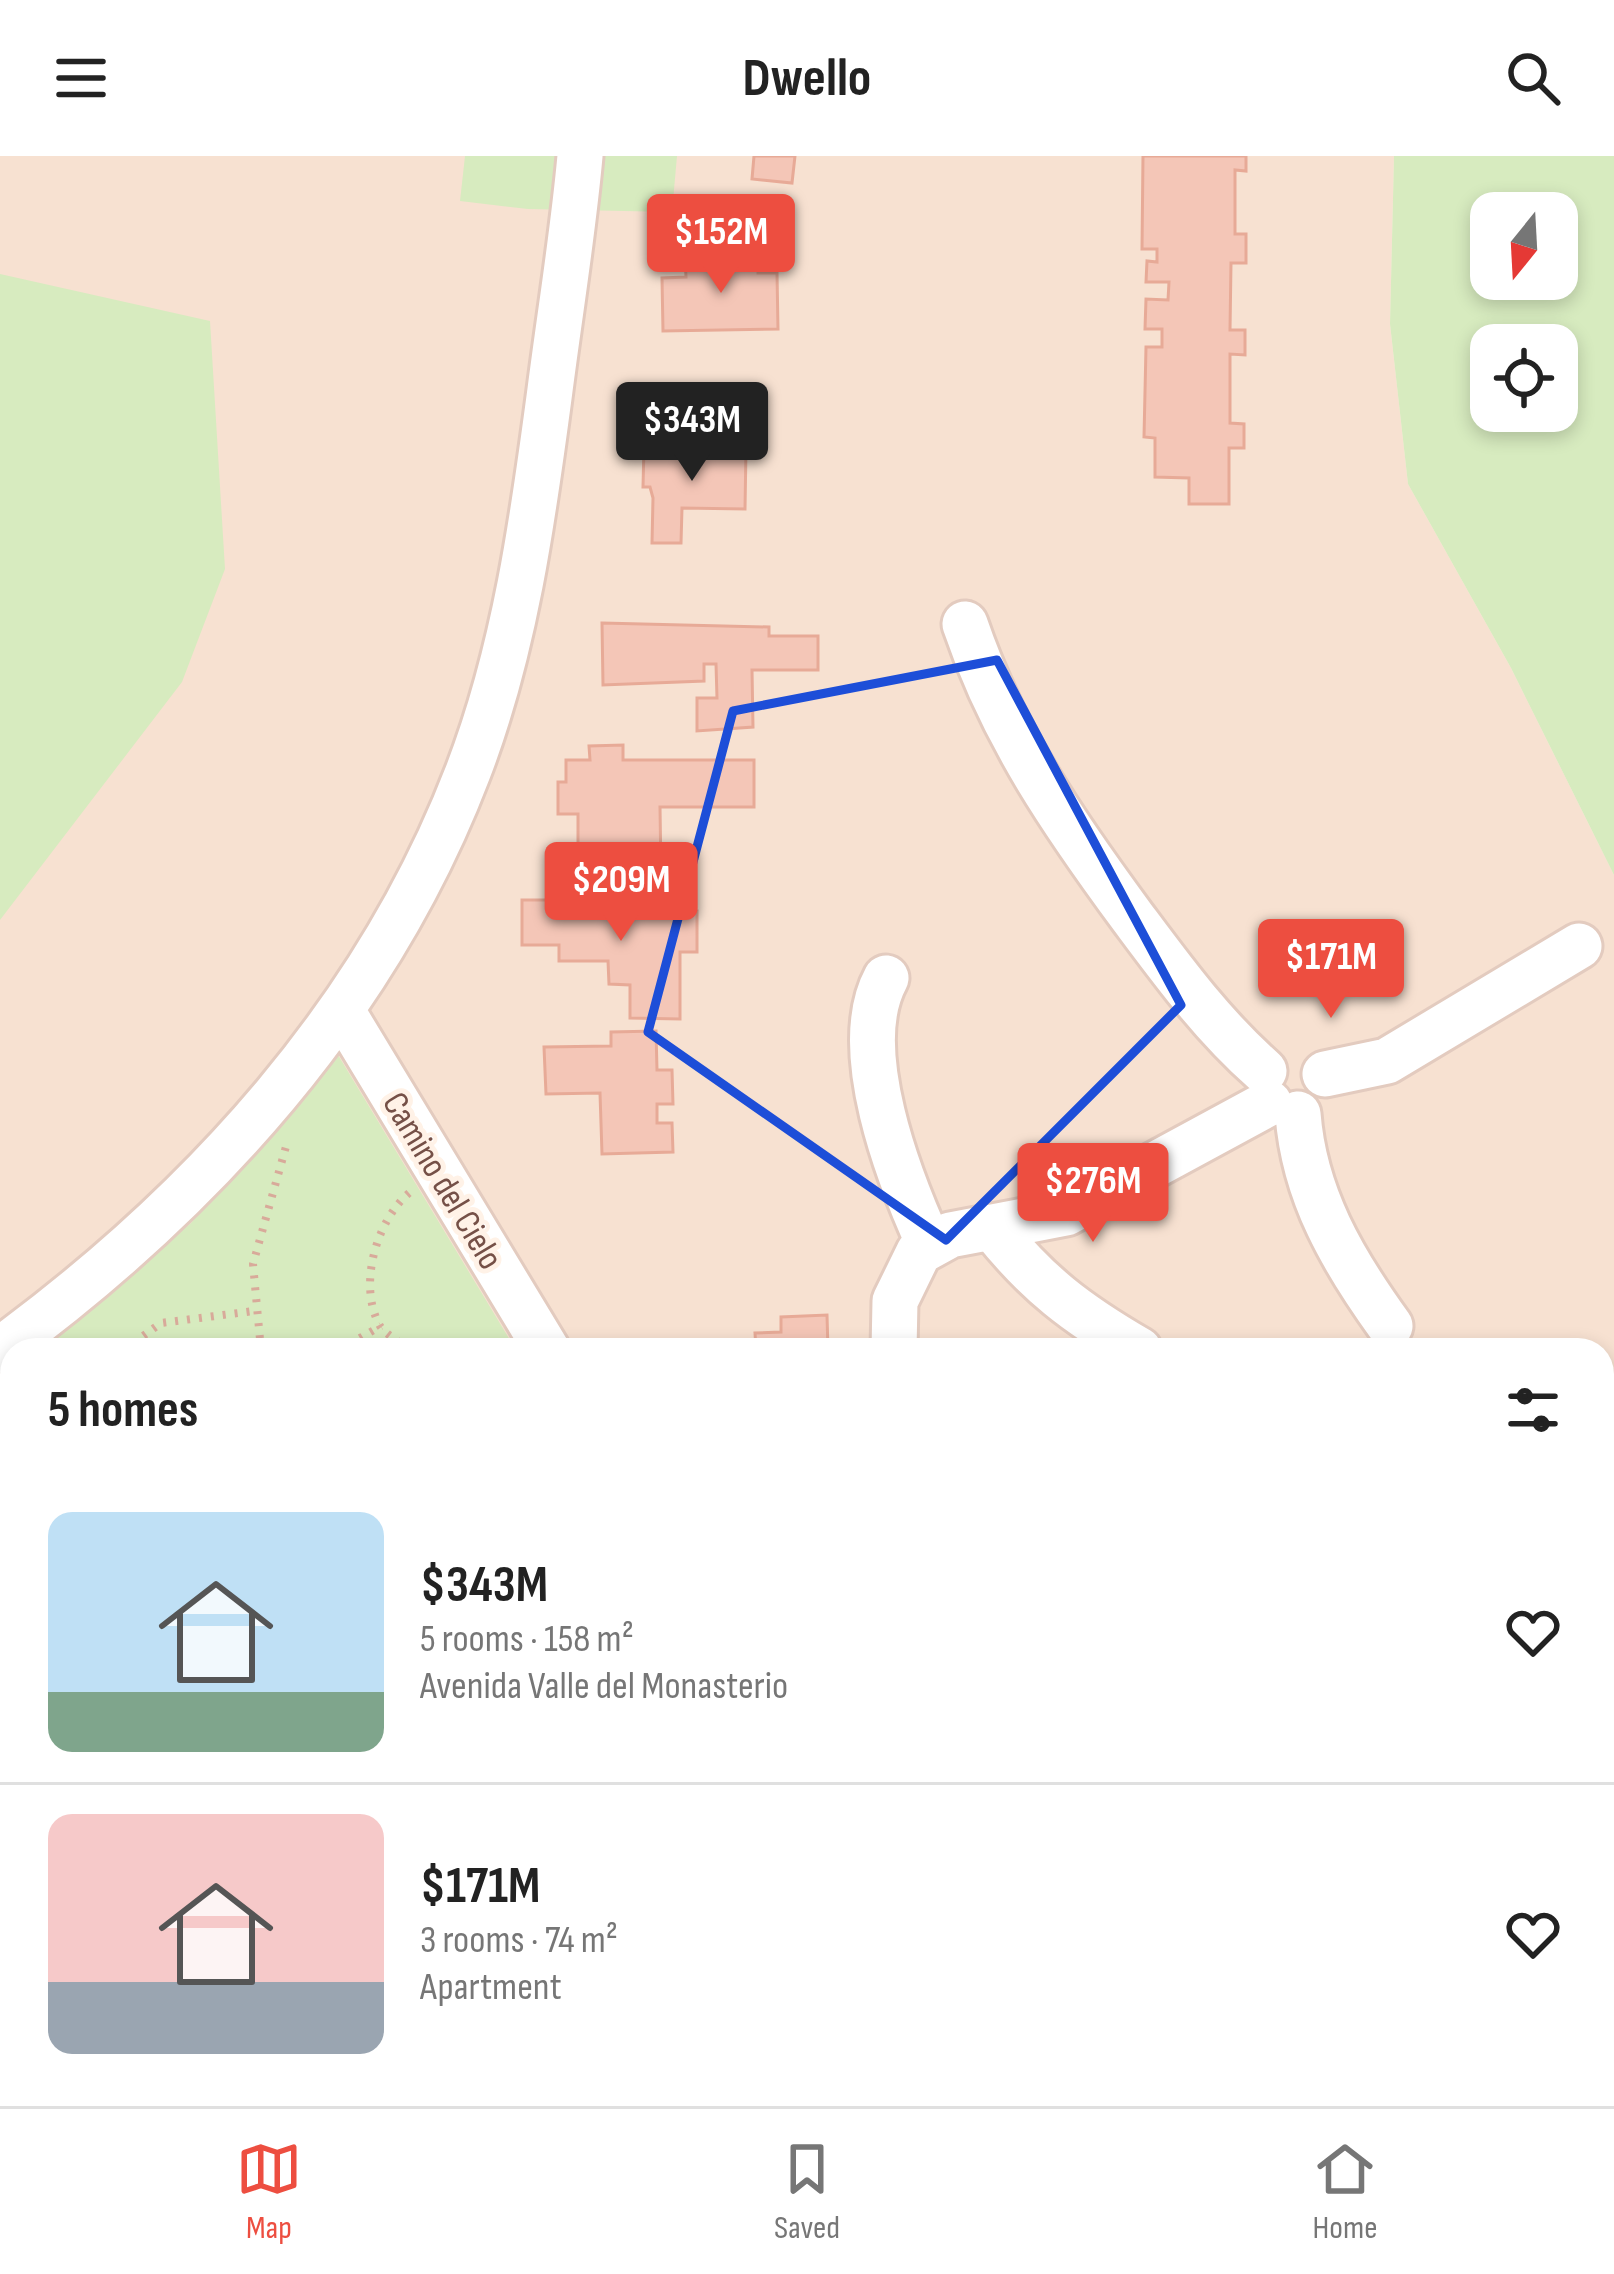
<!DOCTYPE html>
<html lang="en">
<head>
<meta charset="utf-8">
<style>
	body { margin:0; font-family:"Sofia Sans Condensed",sans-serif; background:#f2f2f2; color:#222; height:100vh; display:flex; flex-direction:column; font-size:45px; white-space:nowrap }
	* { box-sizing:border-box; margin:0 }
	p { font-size:39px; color:#767676 }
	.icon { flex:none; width:66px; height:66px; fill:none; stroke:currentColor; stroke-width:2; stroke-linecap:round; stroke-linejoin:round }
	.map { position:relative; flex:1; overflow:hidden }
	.drawer { position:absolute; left:0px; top:1182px; width:1614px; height:768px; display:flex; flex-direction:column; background:#fff; border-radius:36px 36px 0 0; box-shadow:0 6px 18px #0003 }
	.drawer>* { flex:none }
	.needle { width:78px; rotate:198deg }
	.fabs { position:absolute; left:1470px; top:36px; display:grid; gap:24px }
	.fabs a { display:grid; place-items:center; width:108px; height:108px; border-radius:24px; background:#fff; box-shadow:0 6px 18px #0003; font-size:60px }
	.price { position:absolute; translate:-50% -102px; padding:0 27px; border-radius:12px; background:#ed4e40; color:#fff; font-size:39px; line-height:78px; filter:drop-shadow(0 3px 6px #0008) }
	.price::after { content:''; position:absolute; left:50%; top:72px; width:36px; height:27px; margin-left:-18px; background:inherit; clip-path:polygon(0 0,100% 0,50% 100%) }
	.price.active { background:#222; color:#fff }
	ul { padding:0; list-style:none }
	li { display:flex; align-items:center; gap:36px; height:300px; padding:0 48px }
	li+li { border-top:3px solid #e0e0e0 }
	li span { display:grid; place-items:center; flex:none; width:336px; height:240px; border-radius:24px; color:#555 }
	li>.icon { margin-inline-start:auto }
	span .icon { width:144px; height:144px; fill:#fffc; stroke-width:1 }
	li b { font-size:51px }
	h2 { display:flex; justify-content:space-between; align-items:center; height:144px; padding:0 48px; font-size:51px }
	header { display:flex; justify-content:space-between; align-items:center; height:156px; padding:0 48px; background:#fff; font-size:54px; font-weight:700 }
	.dock { display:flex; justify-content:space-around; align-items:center; height:168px; border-top:3px solid #e0e0e0; background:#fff; font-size:33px; color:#767676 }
	.dock a { display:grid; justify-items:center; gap:6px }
	.dock .active { color:#ed4e40 }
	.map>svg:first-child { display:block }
	.residential { fill:#f7e1d1; fill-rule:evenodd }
	.green { fill:#d7ebbf; fill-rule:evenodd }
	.building { fill:#f4c6b7; stroke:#e7aa97; stroke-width:3 }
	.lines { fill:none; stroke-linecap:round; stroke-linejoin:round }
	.minor-casing { stroke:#e3cbbf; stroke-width:51 }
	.path { stroke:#d8aa9a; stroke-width:8; stroke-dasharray:3 9; stroke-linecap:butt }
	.minor { stroke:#fff; stroke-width:45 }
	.marked { fill:none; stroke:#1d4ed8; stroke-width:9; stroke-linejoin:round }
	.labels { text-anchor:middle; stroke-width:10; stroke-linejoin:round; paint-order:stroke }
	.street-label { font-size:36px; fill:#755047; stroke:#fff2e7 }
</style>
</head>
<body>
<header><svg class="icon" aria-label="menu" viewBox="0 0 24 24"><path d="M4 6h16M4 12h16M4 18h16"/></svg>Dwello<svg class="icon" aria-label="search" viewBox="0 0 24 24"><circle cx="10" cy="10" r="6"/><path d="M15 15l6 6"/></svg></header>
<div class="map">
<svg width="1614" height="1950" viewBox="0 0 1614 1950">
	<rect width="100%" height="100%" fill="#fdeee0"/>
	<path class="residential" d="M0,0H1394L1390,168L1408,328L1511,512L1614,719V1950H0ZM12,1194H1602V1938H12Z"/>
	<path class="green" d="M465,0H677L672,56L528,53L460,45Z
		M1394,0H1614V719L1511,512L1408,328L1390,168ZM1557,57V123H1491V57ZM1557,189V255H1491V189Z
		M0,118L210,165L225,413L182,526L0,764Z
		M335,894L516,1194H33L191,1067Z"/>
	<path class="building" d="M754,0H795L792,27L752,23Z
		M1143,0H1246V15L1235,14V78H1246V107H1231L1230,174H1245V199L1230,198V267L1244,268V292H1229V348H1189V322L1155,321V282L1144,281L1146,191H1162V173H1145L1146,143L1168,144L1169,126H1146L1147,105L1157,106V93H1142Z
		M758,99V117H777L778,173L663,175L662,122L686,121L685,100Z
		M644,290L746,292L745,353L682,352L681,387H652L653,342L650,331H643Z
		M602,467L769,471V480H818V514H752L753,571L697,575V542H717L716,508H704V525L603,529Z
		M623,589V604H754V651H660L661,717H598V708H578V658H558V626H566V604H590L589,590Z
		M522,744H683L682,755H697V796H680V863L630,862V829L609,828L608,805H559V789H522Z
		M656,875L657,914H672L673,948H657V967H672L673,996L602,998L600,937L546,938L544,891L611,890V876Z
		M827,1159L828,1194H756L755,1177L781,1176V1161Z"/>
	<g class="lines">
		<defs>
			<path id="minor" d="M965,468C1003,580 1063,667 1133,762C1174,817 1212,869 1264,915
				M886,822C848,892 899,1022 930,1090
				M342,855L547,1194
				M1325,918L1387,905L1579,790
				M1298,958C1304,1039 1343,1105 1390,1170
				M992,1071C1037,1128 1077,1158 1139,1194
				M0,1194C203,1045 377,854 468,616C515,494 533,363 550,234C560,156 573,78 580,0
				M894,1194L895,1145L919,1096L950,1079L1066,1057L1269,947
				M0,1356H12
				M1602,1466L1614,1467
				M1602,1867L1614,1865
				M626,1950V1938"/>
		</defs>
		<use href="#minor" class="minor-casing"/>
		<path class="path" d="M409,1037C377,1064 357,1129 380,1170C386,1179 402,1187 410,1194
			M124,1194L161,1167L254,1155
			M261,1194L253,1108L287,987
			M339,1194L381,1170
			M483,1194L500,1188"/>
		<use href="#minor" class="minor"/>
	</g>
	<path class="marked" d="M997,504L1181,849L946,1084L648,876L733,555Z"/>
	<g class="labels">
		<g class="street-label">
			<text transform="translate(444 1024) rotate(59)" y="13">Camino del Cielo</text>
		</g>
	</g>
</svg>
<div class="fabs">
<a><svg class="needle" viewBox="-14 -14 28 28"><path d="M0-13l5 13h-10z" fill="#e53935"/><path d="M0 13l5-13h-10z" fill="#767676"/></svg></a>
<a><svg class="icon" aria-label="locate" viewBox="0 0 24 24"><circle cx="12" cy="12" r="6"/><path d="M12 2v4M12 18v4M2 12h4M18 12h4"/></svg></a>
</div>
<b class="price" style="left:721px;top:140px">$152M</b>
<b class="price active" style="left:692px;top:328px">$343M</b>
<b class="price" style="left:621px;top:788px">$209M</b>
<b class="price" style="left:1331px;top:865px">$171M</b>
<b class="price" style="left:1093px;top:1089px">$276M</b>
<section class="drawer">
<h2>5 homes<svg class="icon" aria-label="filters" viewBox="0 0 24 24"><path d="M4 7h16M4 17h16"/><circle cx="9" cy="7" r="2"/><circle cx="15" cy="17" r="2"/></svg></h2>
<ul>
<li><span style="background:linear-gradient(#bfe0f5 75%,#7fa58c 0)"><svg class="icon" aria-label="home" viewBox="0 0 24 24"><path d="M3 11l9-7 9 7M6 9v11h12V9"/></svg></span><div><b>$343M</b><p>5 rooms · 158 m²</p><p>Avenida Valle del Monasterio</p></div><svg class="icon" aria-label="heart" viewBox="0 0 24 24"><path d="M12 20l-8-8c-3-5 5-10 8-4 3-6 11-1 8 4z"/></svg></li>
<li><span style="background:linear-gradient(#f6c9c9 70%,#9aa5b1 0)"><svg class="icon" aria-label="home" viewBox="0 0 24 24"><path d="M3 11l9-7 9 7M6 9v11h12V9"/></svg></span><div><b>$171M</b><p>3 rooms · 74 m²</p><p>Apartment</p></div><svg class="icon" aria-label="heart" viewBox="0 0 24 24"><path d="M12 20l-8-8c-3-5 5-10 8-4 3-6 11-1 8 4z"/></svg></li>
</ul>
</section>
</div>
<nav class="dock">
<a class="active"><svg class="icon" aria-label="map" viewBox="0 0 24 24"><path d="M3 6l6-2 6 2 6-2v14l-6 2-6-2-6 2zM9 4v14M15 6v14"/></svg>Map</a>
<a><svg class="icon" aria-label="saved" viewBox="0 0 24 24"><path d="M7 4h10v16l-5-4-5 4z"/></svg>Saved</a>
<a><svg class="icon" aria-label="home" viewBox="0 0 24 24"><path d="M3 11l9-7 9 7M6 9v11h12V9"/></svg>Home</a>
</nav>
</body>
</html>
